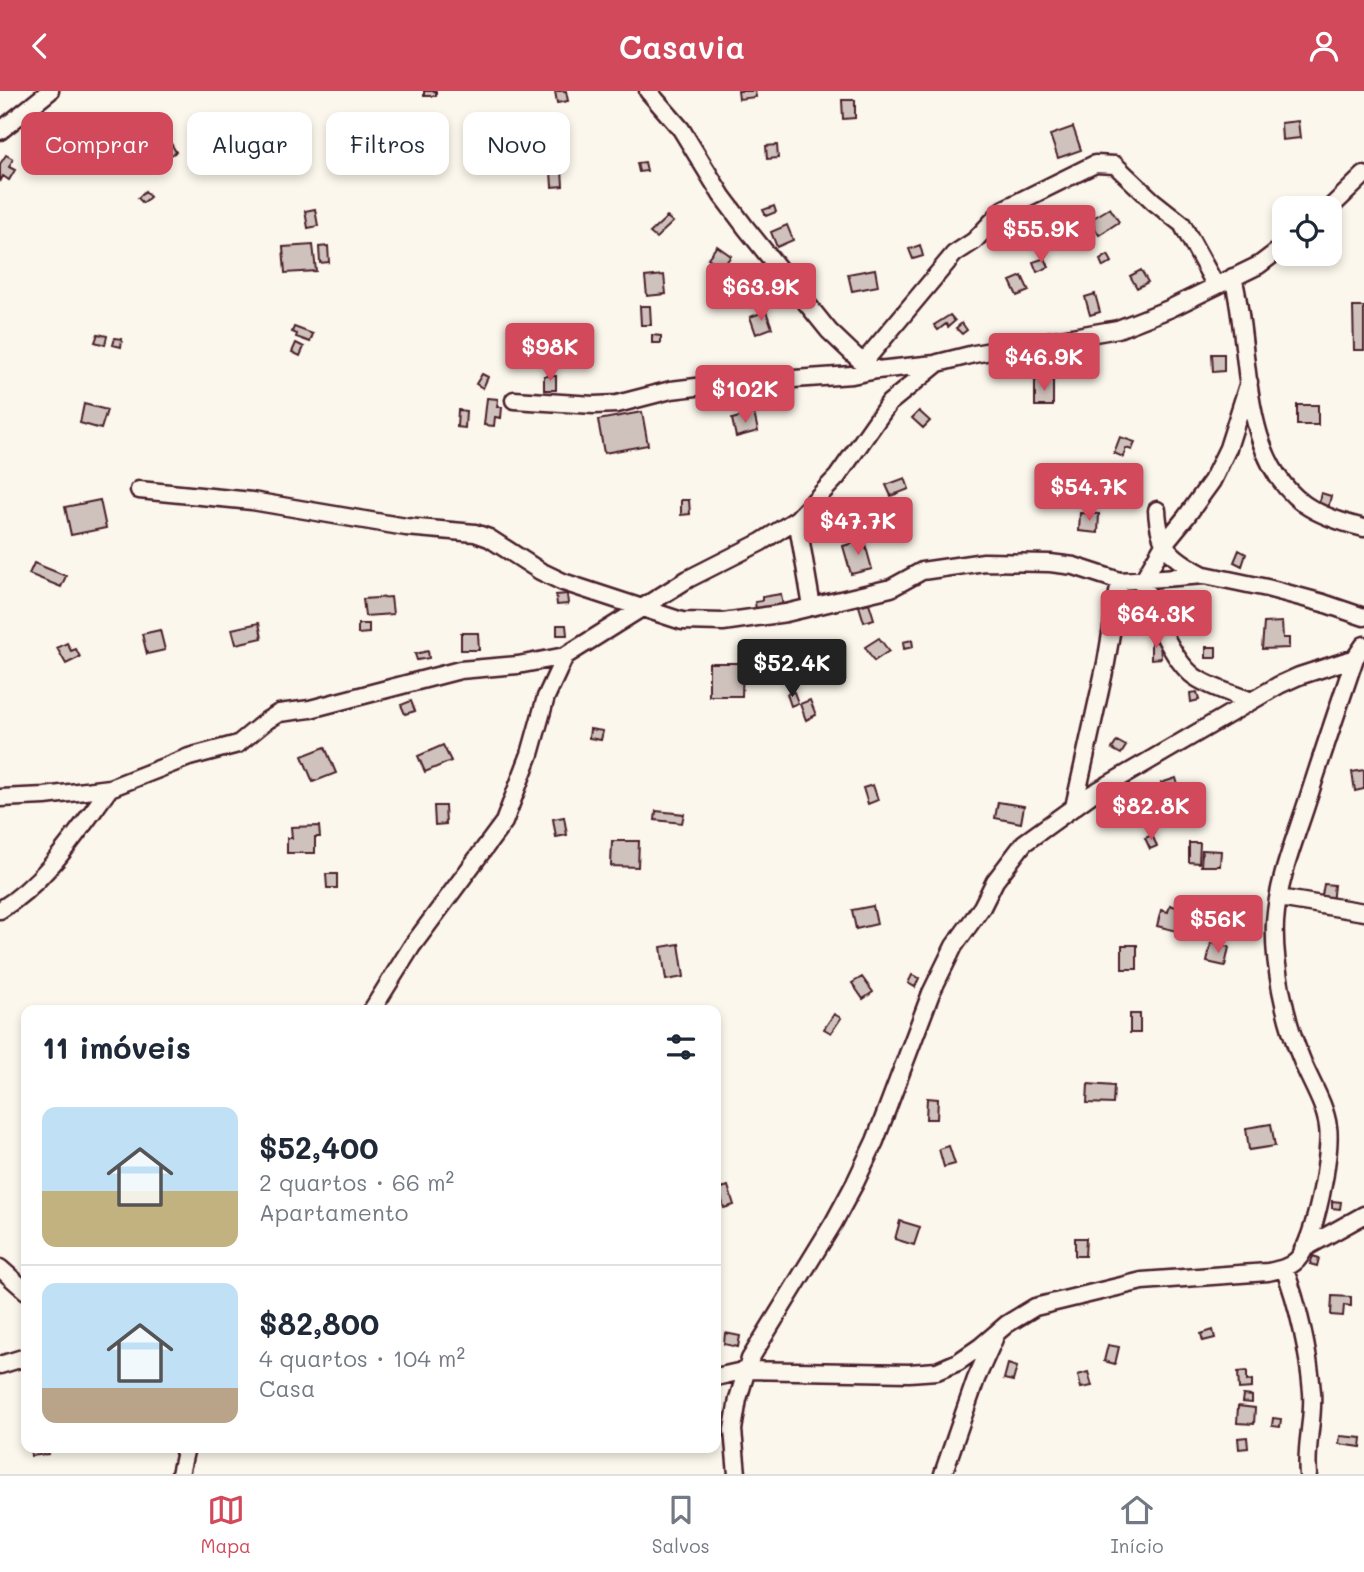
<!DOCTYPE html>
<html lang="pt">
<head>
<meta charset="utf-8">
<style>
	body { margin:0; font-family:Mali,sans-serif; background:#f2f2f3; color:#1f2937; height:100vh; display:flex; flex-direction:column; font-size:26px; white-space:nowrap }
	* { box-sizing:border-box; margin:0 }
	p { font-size:23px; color:#747a83 }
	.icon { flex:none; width:38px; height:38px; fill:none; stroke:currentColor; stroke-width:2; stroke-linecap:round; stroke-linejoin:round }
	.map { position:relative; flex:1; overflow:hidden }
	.side { position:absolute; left:21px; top:914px; width:700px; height:448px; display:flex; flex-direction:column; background:#fff; border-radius:14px; box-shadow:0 4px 10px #0003 }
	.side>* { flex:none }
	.hud { position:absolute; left:21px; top:21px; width:700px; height:63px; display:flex; gap:14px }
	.controls { position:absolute; left:1272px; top:105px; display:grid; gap:14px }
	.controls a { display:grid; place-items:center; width:70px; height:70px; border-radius:14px; background:#fff; box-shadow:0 4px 10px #0003; font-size:35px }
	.price { position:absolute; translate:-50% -60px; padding:0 16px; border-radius:7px; background:#d1495b; color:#fff; font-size:23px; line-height:46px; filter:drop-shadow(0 2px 4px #0008) }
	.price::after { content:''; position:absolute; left:50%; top:42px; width:21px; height:16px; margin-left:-10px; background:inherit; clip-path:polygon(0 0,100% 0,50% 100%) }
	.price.on { background:#222; color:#fff }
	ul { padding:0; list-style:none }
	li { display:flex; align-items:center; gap:21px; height:175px; padding:0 21px }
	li+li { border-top:2px solid #e0e1e3 }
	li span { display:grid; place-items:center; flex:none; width:196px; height:140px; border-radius:14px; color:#555 }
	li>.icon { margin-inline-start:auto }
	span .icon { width:84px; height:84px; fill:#fffc; stroke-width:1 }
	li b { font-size:30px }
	h2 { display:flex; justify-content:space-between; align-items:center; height:84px; padding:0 21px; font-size:30px }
	.tag { padding:0 24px; border-radius:14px; background:#fff; box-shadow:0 4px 10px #0003; font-size:24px; line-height:63px }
	.tag.on { background:#d1495b; color:#fff }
	header { display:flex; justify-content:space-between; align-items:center; height:91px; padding:0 21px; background:#d1495b; color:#fff; font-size:32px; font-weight:600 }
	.tabs { display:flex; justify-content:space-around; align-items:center; height:98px; border-top:2px solid #e0e1e3; background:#fff; font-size:19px; color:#747a83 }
	.tabs a { display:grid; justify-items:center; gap:4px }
	.tabs .on { color:#d1495b }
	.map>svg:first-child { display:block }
	.building { fill:#cfc2bc; stroke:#4a1f2b; stroke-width:2 }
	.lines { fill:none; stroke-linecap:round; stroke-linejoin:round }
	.minor-casing { stroke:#4a1f2b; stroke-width:21 }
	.minor { stroke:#fbf7ec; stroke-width:16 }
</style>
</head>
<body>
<header><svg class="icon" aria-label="back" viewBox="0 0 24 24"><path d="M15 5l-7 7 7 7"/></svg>Casavia<svg class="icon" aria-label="person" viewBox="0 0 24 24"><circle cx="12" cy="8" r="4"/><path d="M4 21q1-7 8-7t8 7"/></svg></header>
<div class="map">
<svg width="1364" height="1383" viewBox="0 0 1364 1383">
	<rect width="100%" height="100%" fill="#fbf7ec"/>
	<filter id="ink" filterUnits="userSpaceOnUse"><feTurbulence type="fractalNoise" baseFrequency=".0143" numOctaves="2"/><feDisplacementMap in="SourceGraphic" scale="14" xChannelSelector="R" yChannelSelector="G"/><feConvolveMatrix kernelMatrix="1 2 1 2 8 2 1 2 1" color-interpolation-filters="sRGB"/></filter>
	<g filter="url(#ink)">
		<path class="building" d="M424,0H436V5H424Z
			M555,0H566L568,10L557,12Z
			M738,0H755L756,6L739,8Z
			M842,9H855V27L843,28Z
			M495,30L505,31L504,41L495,40Z
			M1298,30L1300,47L1282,49L1281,32Z
			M375,36L403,48L399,57L381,49L375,63L366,59Z
			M1073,36L1081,59L1058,67L1050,44Z
			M247,44L249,63L231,65L229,46Z
			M169,49L176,61L168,66L160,54Z
			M777,54L778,67L767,68L766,55Z
			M6,64L13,68L9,76L15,79L9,89L3,85L0,91V73Z
			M645,71L647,80L639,81L637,72Z
			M562,79L563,95L552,96L551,80Z
			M145,100L150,106L143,112L138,107Z
			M774,115L776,121L766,125L763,119Z
			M1110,117L1119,131L1099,144L1090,129Z
			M315,118L318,135L308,137L305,120Z
			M667,126L673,131L656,147L650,142Z
			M1053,126L1057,133L1050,136L1046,130Z
			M787,134L793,149L777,156L771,141Z
			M313,154L316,180L285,182L283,156Z
			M920,154L923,165L913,168L909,158Z
			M328,155L329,171L320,172L319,156Z
			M717,155L731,165L722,177L708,167Z
			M1108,164L1112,171L1103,176L1100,169Z
			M1045,167L1049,176L1037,181L1033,171Z
			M875,178L878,195L852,200L848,183Z
			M1141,179L1148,191L1137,197L1130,185Z
			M664,184L666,203L647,205L645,186Z
			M1022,185L1029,200L1017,205L1010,190Z
			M1095,203L1100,221L1090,224L1085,206Z
			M640,215H650L651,234H641Z
			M1353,216H1364V259H1354Z
			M766,220L772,237L756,243L750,226Z
			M950,224L955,230L948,236L946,233L938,239L934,234Z
			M962,232L967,239L962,243L956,237Z
			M294,236L313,243L310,251L296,246L297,243L292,241Z
			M98,243L107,245L105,254L95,251Z
			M652,244L661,245V252H652Z
			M115,247L122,248L121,256L113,254Z
			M296,252L304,256L300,265L292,261Z
			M1212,263H1224V280L1213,281Z
			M482,283L488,286L483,297L476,293Z
			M544,285H556V299H544Z
			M1035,289H1053V315H1035Z
			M487,307L498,308L497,316H502L501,327L495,326L494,335L484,334Z
			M84,313L107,319L101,338L80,332Z
			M1297,314H1318V334H1297Z
			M458,319L466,320L465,337L457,336Z
			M919,320L930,330L923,337L912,327Z
			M642,321L648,354L604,362L598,329Z
			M754,322L758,340L736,346L732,328Z
			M1120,346L1135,351L1132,359L1126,357L1123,366L1114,362Z
			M905,387L909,398L891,405L886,394Z
			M1122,397H1131L1130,406L1121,405Z
			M1321,402L1331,405L1328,418L1318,415Z
			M100,409L106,437L71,444L65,416Z
			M681,409H689L690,423L681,424Z
			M1080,422L1099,423L1098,442L1079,440Z
			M864,449L872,478L851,483L843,455Z
			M1239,459L1246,463L1242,475L1234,471Z
			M34,472L66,485L61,496L29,483Z
			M1162,502H1172V511H1162Z
			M567,503L568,513L557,514L556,504Z
			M781,503L783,515L756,519L755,511L762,510V506Z
			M391,506L393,523L365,525L363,508Z
			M869,512L874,528L864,531L859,515Z
			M1282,531L1283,547H1289V557L1262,558L1264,532Z
			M259,532L262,547L236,553L232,538Z
			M358,533H369V542L358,543Z
			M557,534H566L567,544H557Z
			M160,539L165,559L147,563L142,543Z
			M461,542H478L479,559H461Z
			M879,547L889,560L874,570L865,556Z
			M912,549L913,556L904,558L903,551Z
			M1151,551H1160L1161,567L1151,568Z
			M67,552L71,560L76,558L80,566L66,573L57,557Z
			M1206,556H1216V567H1206Z
			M428,560L429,567L417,569L415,563Z
			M709,572H743L742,605H709Z
			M794,601L798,612L791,615L787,603Z
			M1197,601L1199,609L1191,611L1190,602Z
			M810,609L816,624L806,629L800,613Z
			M411,610L415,620L405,623L401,614Z
			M590,638L603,640L601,649L589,647Z
			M1117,650L1126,655L1121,663L1112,658Z
			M443,654L451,670L425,681L418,665Z
			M325,656L336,682L313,691L302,665Z
			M1364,679V698L1355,700L1352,681Z
			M1176,687L1182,708L1166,712L1161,692Z
			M873,694L878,709L868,713L863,697Z
			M998,711L1024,715L1021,732L995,727Z
			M434,715H445L446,733L435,734Z
			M656,720L684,723L682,732L655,729Z
			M564,726L567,744L556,746L553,728Z
			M319,735L320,746H315V762H287V747H292L291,736Z
			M1152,744L1157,755L1150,758L1145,747Z
			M612,750H639L638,776L611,775Z
			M1189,752H1200L1199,772L1189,771Z
			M1202,759L1221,760L1220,775H1201Z
			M326,783H337V797H327Z
			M1324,793L1334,794L1332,812L1321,810Z
			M1206,805L1224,809L1223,818L1206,817Z
			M1170,814L1182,818L1177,840L1157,835L1161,819L1168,821Z
			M873,815L877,833L856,838L852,819Z
			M1211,852L1229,856L1225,875L1207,871Z
			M679,853L684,886L666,889L661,856Z
			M1122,854H1137V878H1122Z
			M912,884L919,887L915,896L908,892Z
			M862,886L873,901L863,908L852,892Z
			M834,923L841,927L831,942L824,938Z
			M1130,923H1140V942H1130Z
			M1088,993L1114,995L1113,1013L1087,1012Z
			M927,1007L938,1008L937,1028H926Z
			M1271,1033L1275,1055L1249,1059L1246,1037Z
			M949,1055L955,1073L944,1076L939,1058Z
			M728,1095L734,1114L724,1117L719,1098Z
			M1332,1110L1341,1111L1340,1118L1332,1117Z
			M900,1130L920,1136L914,1154L895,1148Z
			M1075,1147H1086L1085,1165H1075Z
			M1313,1165L1319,1167L1317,1175L1310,1173Z
			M1332,1205L1351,1206V1215L1344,1214L1343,1225L1331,1224Z
			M1213,1239L1215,1247L1203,1250L1201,1243Z
			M725,1242L740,1245L738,1256L724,1253Z
			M1108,1254L1119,1256L1115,1273L1104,1270Z
			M1008,1273L1017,1276L1013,1290L1004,1288Z
			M1247,1280V1290L1252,1289V1297L1239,1298L1238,1281Z
			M1088,1281L1092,1295L1081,1297L1078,1284Z
			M1243,1304L1252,1305V1312L1242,1311Z
			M1238,1315L1255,1317L1254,1333L1237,1332Z
			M1273,1327L1281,1328L1280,1336L1272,1335Z
			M1340,1345L1362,1347L1361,1356L1339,1353Z
			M1247,1346L1248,1357L1239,1358L1238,1347Z
			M30,1356H48V1363L31,1365Z"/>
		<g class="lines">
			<defs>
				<path id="minor" d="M648,0L681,38L722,105L746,137L829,240L851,261L863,272L877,279L935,273
					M0,40L50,0
					M1330,117L1364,84
					M1233,186C1252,258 1238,365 1304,413C1321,425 1344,432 1364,437
					M863,272L954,163L974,150L1004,118L1095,73L1115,74L1153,110L1182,133L1216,195
					M1249,291L1228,357L1212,390L1186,426L1164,453L1143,489C1150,516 1172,570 1195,586C1211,597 1234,603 1251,610
					M514,309L594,314L617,313L671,299L721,293L852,284L877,279
					M139,399L252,410L406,436L475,442L489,447L540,480L563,491L682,530L723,531L786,522L891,497L922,480L984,471L1050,472L1074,475L1120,490L1205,484L1267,497L1323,512L1364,526
					M1157,419C1159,456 1170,466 1202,483
					M797,428L812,516
					M0,707L45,705L110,697L189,666L238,653L266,630L279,622L310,618L460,579L518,574L565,565
					M1074,716L1106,572L1120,490
					M1279,807L1364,821
					M0,819C47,790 77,741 110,697
					M372,919L412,855L504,731L530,663L546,606L565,565L688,488L761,451L797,428L837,386L889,312L938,272L974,263L1118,238L1169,218L1259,174L1284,155
					M1303,1158L1364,1124
					M0,1177L26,1200
					M1284,1177C1298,1212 1309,1263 1312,1301C1314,1329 1305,1355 1308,1383
					M0,1274L26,1266
					M716,1286L747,1279L909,1282L937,1280L958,1271L980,1256L1007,1233L1035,1216L1142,1190L1268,1181C1278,1179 1289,1177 1297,1169C1315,1151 1332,1061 1328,1036C1325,1012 1309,989 1301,967C1285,929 1273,872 1275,831C1278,788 1295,749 1308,708C1323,661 1339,614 1355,567L1364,554
					M180,1383L186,1356
					M737,1383L733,1339L738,1308L750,1268L834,1131L855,1092L875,1050L931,902L954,855L982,816L995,790L1024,752L1092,703L1279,594L1299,585L1355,567
					M943,1383L976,1288L994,1248"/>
			</defs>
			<use href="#minor" class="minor-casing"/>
			<use href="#minor" class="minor"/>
		</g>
	</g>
</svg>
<div class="controls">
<a><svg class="icon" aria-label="locate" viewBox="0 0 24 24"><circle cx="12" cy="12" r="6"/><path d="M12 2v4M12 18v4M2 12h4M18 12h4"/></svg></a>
</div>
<b class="price" style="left:1041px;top:174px">$55.9K</b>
<b class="price" style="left:761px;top:232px">$63.9K</b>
<b class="price" style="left:550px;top:292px">$98K</b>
<b class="price" style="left:1044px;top:302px">$46.9K</b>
<b class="price" style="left:745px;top:334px">$102K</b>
<b class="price" style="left:1089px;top:432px">$54.7K</b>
<b class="price" style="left:858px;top:466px">$47.7K</b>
<b class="price" style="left:1156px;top:559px">$64.3K</b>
<b class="price on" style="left:792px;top:608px">$52.4K</b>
<b class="price" style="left:1151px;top:751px">$82.8K</b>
<b class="price" style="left:1218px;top:864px">$56K</b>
<div class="hud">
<a class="tag on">Comprar</a>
<a class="tag">Alugar</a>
<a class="tag">Filtros</a>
<a class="tag">Novo</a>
</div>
<section class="side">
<h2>11 imóveis<svg class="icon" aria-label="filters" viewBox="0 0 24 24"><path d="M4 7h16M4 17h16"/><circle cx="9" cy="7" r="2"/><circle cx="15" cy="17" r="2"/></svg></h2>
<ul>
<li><span style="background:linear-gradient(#bfe0f5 60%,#c2b280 0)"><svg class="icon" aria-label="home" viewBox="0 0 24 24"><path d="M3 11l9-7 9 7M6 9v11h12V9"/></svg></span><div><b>$52,400</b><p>2 quartos · 66 m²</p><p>Apartamento</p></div></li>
<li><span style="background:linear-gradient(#bfe0f5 75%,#b9a48a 0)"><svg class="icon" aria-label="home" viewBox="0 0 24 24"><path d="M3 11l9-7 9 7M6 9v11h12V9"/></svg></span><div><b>$82,800</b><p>4 quartos · 104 m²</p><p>Casa</p></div></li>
</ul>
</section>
</div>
<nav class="tabs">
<a class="on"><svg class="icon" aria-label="map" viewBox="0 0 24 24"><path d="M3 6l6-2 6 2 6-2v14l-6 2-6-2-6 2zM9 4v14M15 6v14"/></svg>Mapa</a>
<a><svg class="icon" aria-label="saved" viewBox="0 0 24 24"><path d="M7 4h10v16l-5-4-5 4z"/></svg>Salvos</a>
<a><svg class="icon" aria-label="home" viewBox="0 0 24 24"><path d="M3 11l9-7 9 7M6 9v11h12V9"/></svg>Início</a>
</nav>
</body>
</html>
